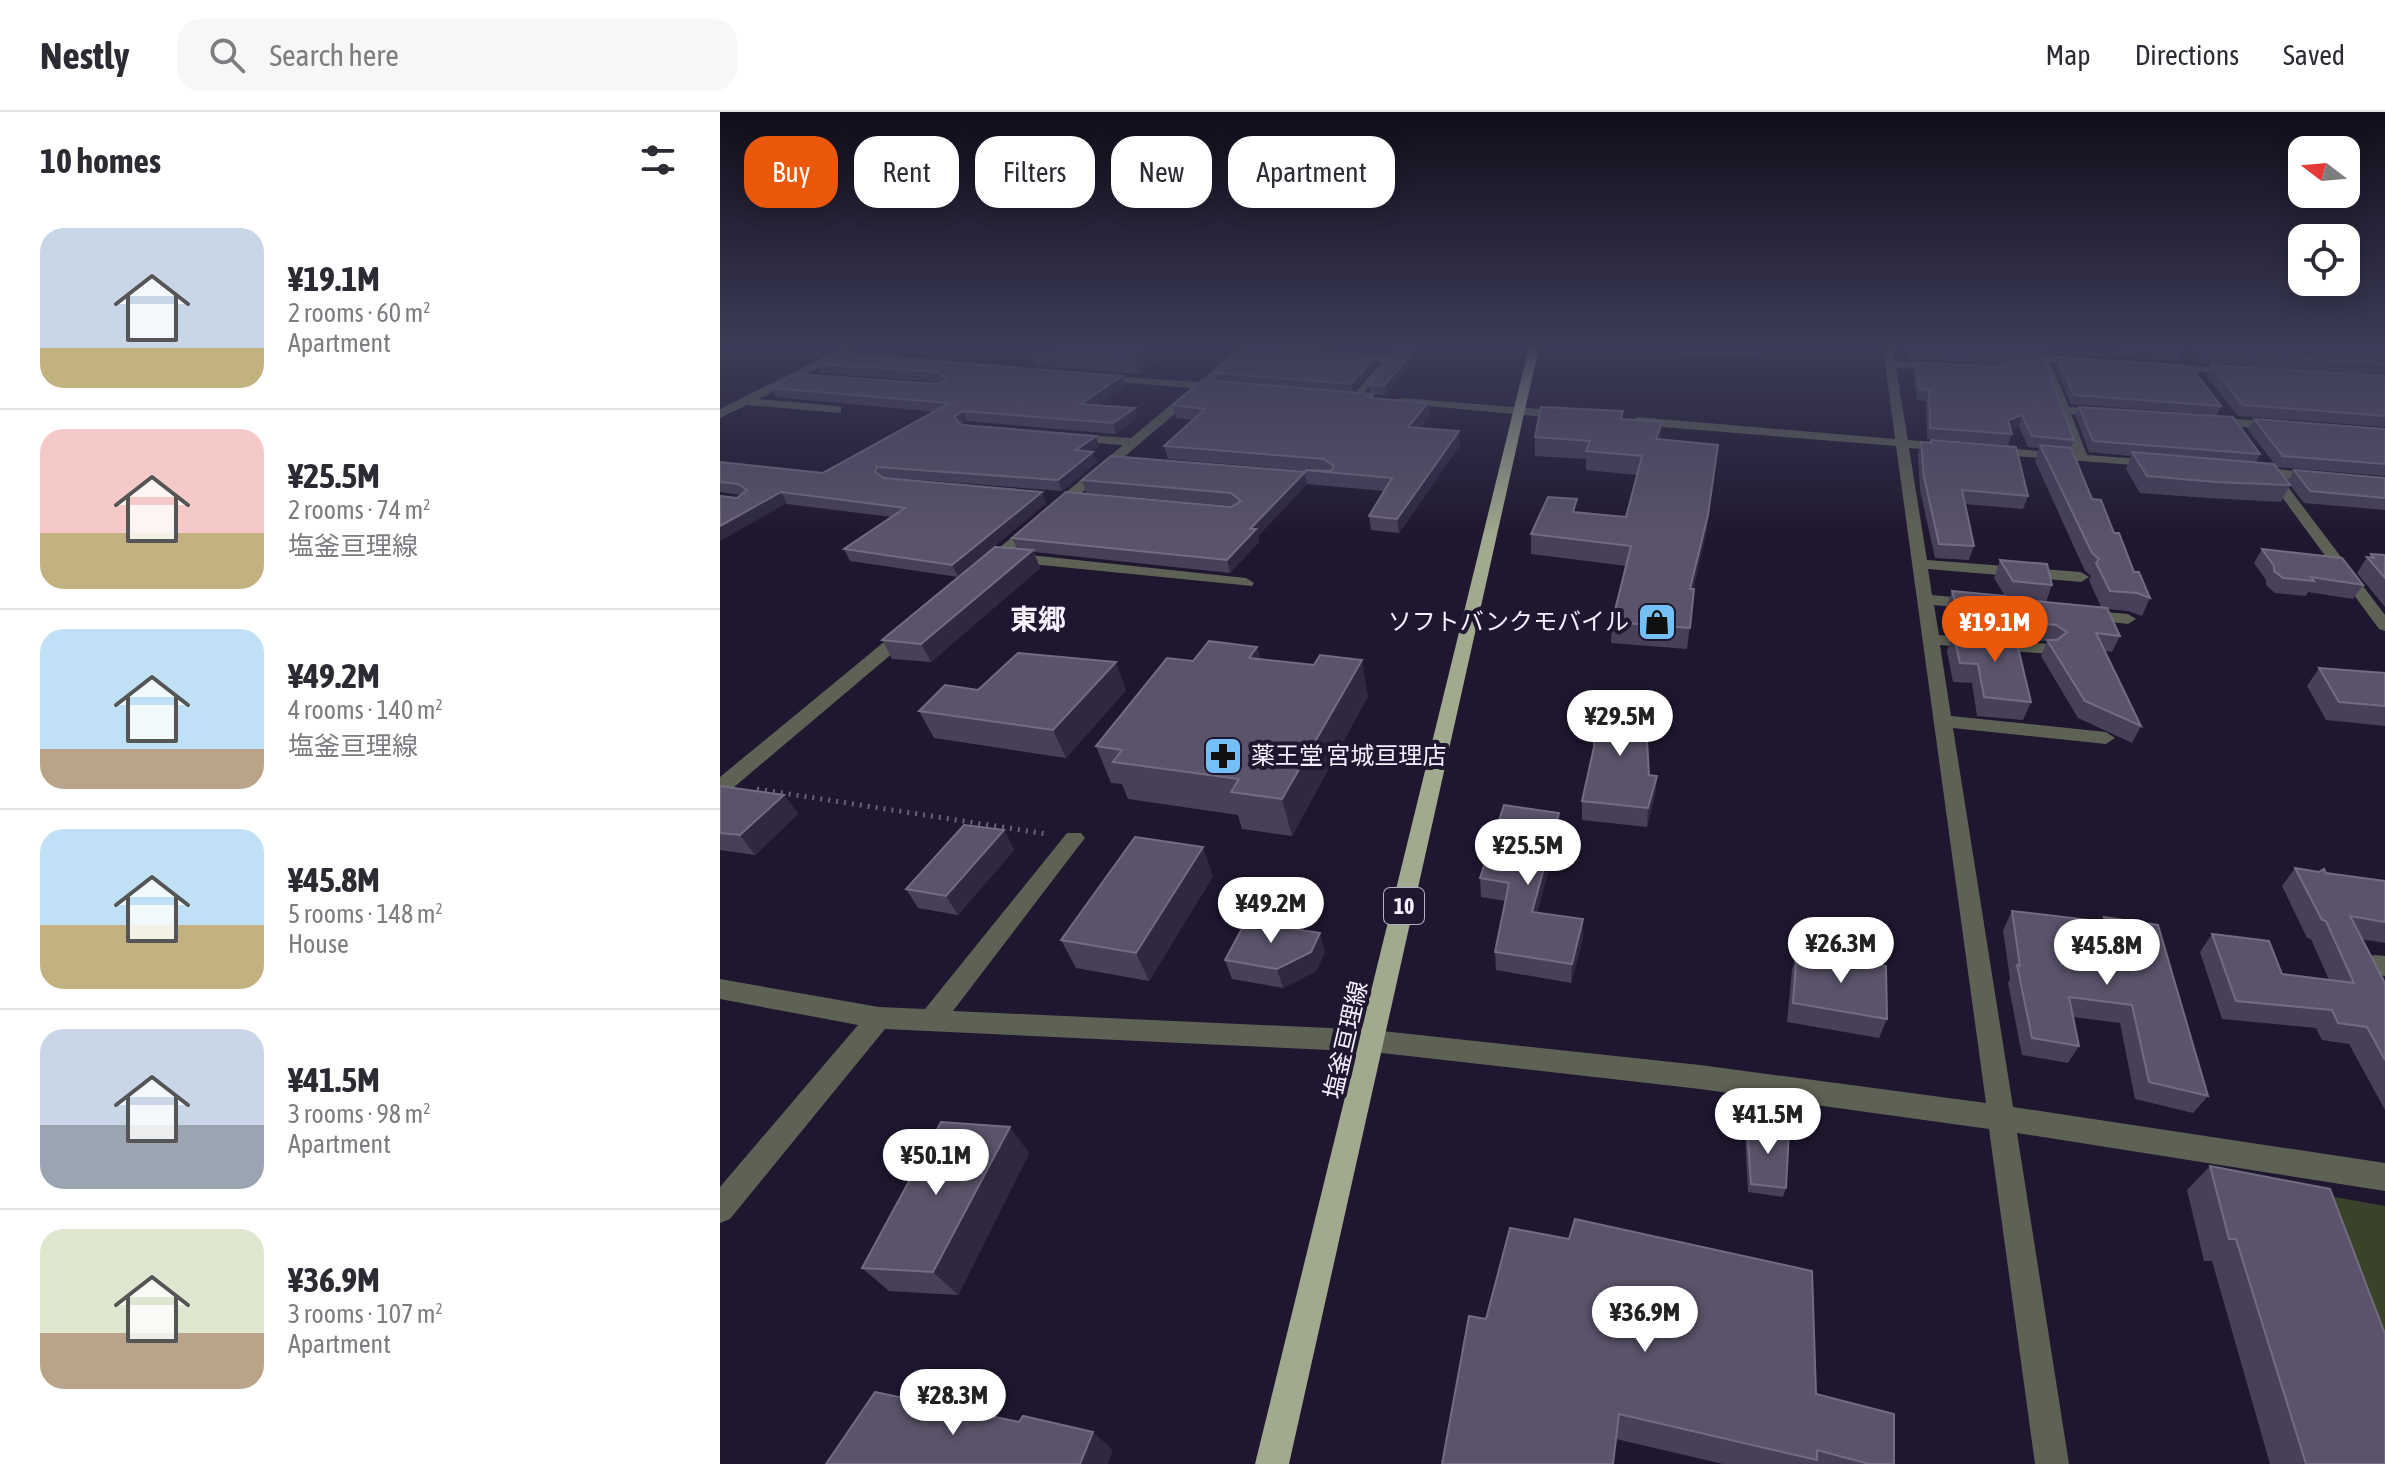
<!DOCTYPE html>
<html lang="en">
<head>
<meta charset="utf-8">
<style>
	body { margin:0; font-family:"Asap Condensed","Noto Sans JP",sans-serif; background:#f7f7f7; color:#2b2b33; height:100vh; display:flex; flex-direction:column; font-size:30px; white-space:nowrap }
	* { box-sizing:border-box; margin:0 }
	p { font-size:26px; color:#7c7c81 }
	.icon { flex:none; width:44px; height:44px; fill:none; stroke:currentColor; stroke-width:2; stroke-linecap:round; stroke-linejoin:round }
	.map { position:relative; flex:1; overflow:hidden }
	.sheet { display:flex; flex-direction:column; background:#fff; width:720px }
	.sheet>* { flex:none }
	.guide { position:absolute; left:24px; top:24px; width:760px; height:72px; display:flex; gap:16px }
	.needle { width:52px; rotate:286deg }
	.buttons { position:absolute; left:1568px; top:24px; display:grid; gap:16px }
	.buttons a { display:grid; place-items:center; width:72px; height:72px; border-radius:16px; background:#fff; box-shadow:0 4px 20px #0003; font-size:40px }
	.price { position:absolute; translate:-50% -68px; padding:0 18px; border-radius:28px; background:#fff; color:#222; font-size:26px; line-height:52px; filter:drop-shadow(0 2px 4px #0008) }
	.price::after { content:''; position:absolute; left:50%; top:48px; width:24px; height:18px; margin-left:-12px; background:inherit; clip-path:polygon(0 0,100% 0,50% 100%) }
	.price.current { background:#ea580c; color:#fff }
	ul { padding:0; list-style:none }
	li { display:flex; align-items:center; gap:24px; height:200px; padding:0 40px }
	li+li { border-top:2px solid #e1e1e2 }
	li span { display:grid; place-items:center; flex:none; width:224px; height:160px; border-radius:24px; color:#555 }
	li>.icon { margin-inline-start:auto }
	span .icon { width:96px; height:96px; fill:#fffc; stroke-width:1 }
	li b { font-size:34px }
	h2 { display:flex; justify-content:space-between; align-items:center; height:96px; padding:0 40px; font-size:34px }
	.pill { padding:0 28px; border-radius:24px; background:#fff; box-shadow:0 4px 20px #0003; font-size:28px; line-height:72px }
	.pill.current { background:#ea580c; color:#fff }
	header { display:flex; align-items:center; gap:48px; box-sizing:border-box; height:112px; padding:0 40px; background:#fff; border-bottom:2px solid #e1e1e2 }
	header strong { font-size:38px }
	nav { display:flex; gap:44px; margin-inline-start:auto; font-size:28px }
	.search { width:560px; height:72px; background:#f7f7f7; display:flex; align-items:center; gap:20px; box-sizing:border-box; padding:0 28px; border-radius:24px; color:#7c7c81; font-size:30px }
	main { display:flex; flex:1; min-height:0 }
	.map>svg:first-child { display:block }
	.green { fill:#3a432a }
	.lines { fill:none; stroke-linecap:round; stroke-linejoin:round }
	.path { stroke:#686276; stroke-width:5; stroke-dasharray:2 6; stroke-linecap:butt }
	.minor { fill:#5e6255; fill-rule:evenodd }
	.major { fill:#a1a98e; fill-rule:evenodd }
	.wall { fill:#474058 }
	.shaded-wall { fill:#2f2840 }
	.building { fill:#5a536a; stroke:#726c81; stroke-width:2 }
	.labels { text-anchor:middle; stroke-width:8; stroke-linejoin:round; paint-order:stroke }
	.shield { fill:#1f172f; stroke:#b4afc0; stroke-width:2 }
	.shield-label { font-size:22px; font-weight:bold; fill:#f4f0fe }
	.poi-label { font-size:24px; fill:#f4f0fe; stroke:#1f172f; text-anchor:end }
	.street-label { font-size:24px; fill:#f4f0fe; stroke:#1f172f }
	.quarter-label { font-size:28px; font-weight:bold; fill:#f4f0fe; stroke:#1f172f }
</style>
</head>
<body>
<header>
<strong>Nestly</strong>
<div class="search"><svg class="icon" aria-label="search" viewBox="0 0 24 24"><circle cx="10" cy="10" r="6"/><path d="M15 15l6 6"/></svg>Search here</div>
<nav><a>Map</a><a>Directions</a><a>Saved</a></nav>
</header>
<main>
<section class="sheet">
<h2>10 homes<svg class="icon" aria-label="filters" viewBox="0 0 24 24"><path d="M4 7h16M4 17h16"/><circle cx="9" cy="7" r="2"/><circle cx="15" cy="17" r="2"/></svg></h2>
<ul>
<li><span style="background:linear-gradient(#c9d6e8 75%,#c2b280 0)"><svg class="icon" aria-label="home" viewBox="0 0 24 24"><path d="M3 11l9-7 9 7M6 9v11h12V9"/></svg></span><div><b>¥19.1M</b><p>2 rooms · 60 m²</p><p>Apartment</p></div></li>
<li><span style="background:linear-gradient(#f6c9c9 65%,#c2b280 0)"><svg class="icon" aria-label="home" viewBox="0 0 24 24"><path d="M3 11l9-7 9 7M6 9v11h12V9"/></svg></span><div><b>¥25.5M</b><p>2 rooms · 74 m²</p><p>塩釜亘理線</p></div></li>
<li><span style="background:linear-gradient(#bfe0f5 75%,#b9a48a 0)"><svg class="icon" aria-label="home" viewBox="0 0 24 24"><path d="M3 11l9-7 9 7M6 9v11h12V9"/></svg></span><div><b>¥49.2M</b><p>4 rooms · 140 m²</p><p>塩釜亘理線</p></div></li>
<li><span style="background:linear-gradient(#bfe0f5 60%,#c2b280 0)"><svg class="icon" aria-label="home" viewBox="0 0 24 24"><path d="M3 11l9-7 9 7M6 9v11h12V9"/></svg></span><div><b>¥45.8M</b><p>5 rooms · 148 m²</p><p>House</p></div></li>
<li><span style="background:linear-gradient(#c9d6e8 60%,#9aa5b1 0)"><svg class="icon" aria-label="home" viewBox="0 0 24 24"><path d="M3 11l9-7 9 7M6 9v11h12V9"/></svg></span><div><b>¥41.5M</b><p>3 rooms · 98 m²</p><p>Apartment</p></div></li>
<li><span style="background:linear-gradient(#dfe7d0 65%,#b9a48a 0)"><svg class="icon" aria-label="home" viewBox="0 0 24 24"><path d="M3 11l9-7 9 7M6 9v11h12V9"/></svg></span><div><b>¥36.9M</b><p>3 rooms · 107 m²</p><p>Apartment</p></div></li>
</ul>
</section>
<div class="map">
<svg width="1665" height="1352" viewBox="0 0 1665 1352">
	<rect width="100%" height="100%" fill="#1f172f"/>
	<path class="green" d="M1592,1081L1665,1094V1280Z"/>
	<g class="lines">
		<path class="path" d="M37,677L327,722"/>
		<path class="minor" d="M124,235H138L39,287L117,294L121,295V301L27,293L0,306V297Z
			M520,235H568L670,244L675,247L637,288L631,285L662,250L529,238L491,271L506,273V277H484L291,441L526,466L534,471L532,474L291,450L284,446L272,456H262V450L403,333L351,329L347,328V322L411,326L471,276L375,268L369,265L371,263L479,270Z
			M1163,235H1173L1175,249L1223,252L1228,255L1223,258L1176,256L1188,328L1228,331L1234,335L1228,339L1189,336L1207,448L1361,460L1369,465L1361,470L1208,457L1212,483L1324,494L1332,499L1324,504L1214,493L1219,523L1329,532L1337,537L1329,542L1220,533L1231,604L1386,620L1395,626L1386,632L1233,616L1293,995L1665,1051V1079L1297,1021L1349,1352H1315L1269,1017L980,977L653,940L165,917L10,1107L0,1111V1075L138,913L0,887V867L159,895L205,897L347,721H361L365,726L361,731L233,899L653,918L980,953L1266,991L1176,334L917,313L911,309L917,305L1175,327Z
			M1323,243L1366,247L1367,249L1362,252L1330,250L1349,295L1386,297L1392,301L1386,305L1351,302L1367,343L1435,348L1441,352L1440,355L1268,342L1266,339L1272,335L1354,342L1318,246Z
			M1445,252L1513,256L1518,259L1513,262L1441,257V253Z
			M682,286L845,299L851,303L845,307L678,291V287Z
			M1489,305L1557,310L1563,314L1557,318L1485,312L1483,309Z
			M1550,356L1604,363V369L1599,370L1562,367L1665,503V519L1659,517L1548,366L1528,361Z
			M1364,498L1408,502L1416,507L1408,512L1358,506V500Z
			M187,515L195,520L193,524L7,681L0,683V665L181,516Z
			M1654,843L1665,844V864L1646,860L1642,853L1646,846Z"/>
		<path class="major" d="M809,235H819L569,1352H535Z"/>
	</g>
	<path class="wall" d="M309,235H458L420,262L316,254Z
		M582,235H705L665,283L653,282L654,286L710,304L700,316L740,333L679,421L651,418L649,404L664,379L587,372L538,424L539,430L510,461L314,440L320,456L211,550L172,547L162,528L297,437L292,426L513,394L366,381L362,368L585,359L448,347L444,334L473,308L456,306L453,293L650,281L649,272L675,243Z
		M962,235H1040L1039,246L961,242Z
		M1176,235H1459L1461,239L1457,249L1322,241L1354,328L1351,336L1372,387L1394,421L1430,486L1422,504L1408,499L1388,497L1400,524L1392,540L1385,539L1421,614L1412,631L1358,606L1321,544L1327,529L1311,528L1297,504L1303,489L1287,487L1274,466L1280,448L1332,473L1326,490L1381,495L1369,468L1371,464L1365,459L1315,349L1319,336L1308,335L1299,314L1291,317L1292,322L1288,333L1207,327L1206,289L1197,288L1193,260L1196,250L1282,255L1279,253L1187,247V241H1177Z
		M1465,235H1660L1665,239V263L1477,250Z
		M655,245L656,252L632,280L498,269L497,261Z
		M1337,245L1501,294L1497,303L1351,292L1335,253Z
		M97,252L405,274L377,293L417,306L396,322L247,309L242,312L379,334L371,340L377,350L342,379L163,365L326,391L238,465L130,449L124,437L172,405L17,386L21,383L0,380V350L103,361L215,300L56,285L50,276L218,272L222,270L101,261Z
		M1491,253L1665,264V315L1518,304L1486,263Z
		M1359,295L1540,342L1536,350L1568,369L1574,358L1665,366V398L1584,391L1570,373L1561,390L1488,386L1420,381L1406,357L1411,344L1369,340L1356,305Z
		M903,307L941,327L986,423L973,477H974L967,537L891,531L892,510L906,454L811,442V422L857,400L906,405L917,363L866,358V347L815,344V325Z
		M1534,307L1665,317V364L1557,355L1528,318Z
		M1211,328L1308,384L1303,397L1245,392L1254,434L1249,448L1215,446L1200,378L1198,343L1201,330L1210,331Z
		M1542,437L1643,473L1633,487L1588,480L1586,484L1555,481L1546,473V468L1534,451Z
		M1651,442L1665,443V495L1637,461L1647,445H1649Z
		M1232,479L1291,507L1285,523L1311,590L1303,608L1257,604L1252,571L1233,570L1227,539L1233,521L1226,497Z
		M537,535L540,547L648,584L572,724L522,717L518,703L408,687L402,672L391,671L376,634L473,549Z
		M1599,556L1665,561V614L1606,608L1587,574Z
		M258,578H406L346,646L214,626L199,599Z
		M937,664L935,683L927,715L862,708V689Z
		M0,674L64,683L78,702L35,743L0,738Z
		M284,718L294,738L238,803L198,796L186,777Z
		M839,720L817,801L863,826L851,871L776,858L775,840L785,789L761,785L760,766Z
		M1575,756L1665,769V831L1641,827L1665,871V998L1629,932L1602,928L1596,916L1502,907L1480,840L1492,822L1562,862L1609,868L1591,827L1587,826L1562,774Z
		M493,764L429,869L356,856L341,828Z
		M1292,799L1381,810L1384,805L1488,984L1473,1001L1415,987L1400,911L1353,905L1359,934L1348,951L1302,943L1288,871L1290,867L1283,818Z
		M1077,839L1167,907L1159,926L1067,910L1072,858Z
		M605,840L596,859L563,876L512,867L505,848Z
		M1027,1014L1066,1076L1063,1085L1028,1080L1025,1023Z
		M309,1041L238,1183L169,1179L142,1156Z
		M1490,1054L1665,1352H1550L1492,1149H1484L1467,1078Z
		M766,1207L1096,1282L1174,1352H1003L896,1327Z"/>
	<path class="shaded-wall" d="M423,235H458L420,262L414,241Z
		M697,235L705,236L665,283L664,274Z
		M655,245L656,252L632,280L631,272Z
		M402,264L405,274L365,302L361,292Z
		M708,291L710,304L689,328L688,315Z
		M415,296L417,306L396,322L393,311Z
		M243,299L247,309L238,315L234,305Z
		M1302,303L1299,314L1285,319L1288,308Z
		M942,310L941,328L936,327Z
		M739,319L740,333L679,421L677,407Z
		M376,324L379,334L359,348L356,338Z
		M998,333L986,423L968,498L970,477Z
		M373,340L377,350L342,379L338,368Z
		M585,360L587,372L538,424L539,430L510,461L507,448L530,417Z
		M61,380L67,391L0,429V414Z
		M322,380L326,391L238,465L232,453Z
		M313,438L320,456L211,550L201,532Z
		M537,535L546,571L529,546Z
		M642,548L648,584L572,724L562,687Z
		M396,550L406,578L346,646L333,618Z
		M937,664L935,683L927,715L928,696Z
		M64,683L78,702L35,743L20,723Z
		M839,701V720L812,819V800Z
		M284,718L294,738L238,803L226,784Z
		M483,735L493,764L429,869L416,841Z
		M863,807V826L851,871L852,852Z
		M600,821L605,840L596,859L563,876L557,857Z
		M290,1015L309,1041L238,1183L213,1160Z
		M373,1320L393,1338L388,1352H360Z"/>
	<path class="building" d="M339,235H423L414,241Z
		M675,235H697L664,274L649,272L675,242Z
		M1189,235H1319L1354,328L1312,324L1302,303L1288,308L1292,322L1210,316L1209,278L1199,277L1196,250L1282,255L1290,248L1282,243L1189,237Z
		M1399,235H1459L1461,239Z
		M1477,235H1660L1665,239V252L1481,240Z
		M528,236L655,245L631,272L497,261Z
		M117,241L402,264L361,292L415,296L393,311L243,299L234,305L242,313L376,324L356,338L373,340L338,368L157,355L155,360L164,366L322,380L232,453L124,437L185,396L61,380L0,414V384L17,386L27,378L18,372L0,370V350L103,361L230,291L50,276L77,262L218,272L227,267L218,260L97,252Z
		M1337,245L1470,254L1501,294L1354,283Z
		M1491,253L1665,264V304L1523,293Z
		M482,268L653,282L650,286L708,291L688,315L739,319L677,407L649,404L672,366L585,358L611,359L614,354L604,347L444,334L485,297L453,293Z
		M821,295L903,299L901,307L942,310L936,327L998,333L988,403L970,477H974L970,516L892,510L911,434L811,422L828,385L857,387L853,400L906,405L922,344L866,339L870,329L815,325Z
		M1359,295L1513,305L1540,342L1373,329Z
		M1534,307L1665,317V352L1563,344Z
		M1211,328L1296,335L1308,384L1242,378L1254,434L1219,432L1204,365L1201,330L1211,331Z
		M1320,333L1351,336L1372,387L1381,388L1394,421H1399L1414,460H1419L1430,486L1417,481L1390,479L1376,451L1379,447L1372,441Z
		M1412,340L1554,352L1570,373L1496,370L1427,364Z
		M391,344L585,360L530,417H536L507,448L292,426L346,380L511,395L521,389L511,381L362,368Z
		M1574,358L1665,366V386L1590,379Z
		M275,435L313,438L201,532L162,528Z
		M1542,437L1622,446L1643,473L1591,465L1594,469L1563,466L1554,459V454Z
		M1651,442L1665,443V466L1647,445L1654,446Z
		M1280,448L1327,452L1332,473L1293,469Z
		M1232,479L1285,484L1291,507L1239,503Z
		M1303,488L1387,496L1400,524L1376,521L1421,614L1365,589L1327,528H1337L1347,520L1336,513L1317,511Z
		M1243,519L1295,523L1311,590L1264,585L1258,552L1240,551L1233,521L1244,522Z
		M489,529L537,535L529,546L594,553L600,543L642,548L562,687L511,680L519,667L393,650L402,638L376,634L447,546L473,549Z
		M298,541L396,550L333,618L199,599L225,573L258,578Z
		M1599,556L1665,561V594L1619,590Z
		M875,592L925,593L929,663L937,664L928,696L862,689L874,635Z
		M0,674L64,683L20,723L0,721Z
		M784,693L839,701L812,800L863,807L852,852L775,840L789,771L760,766Z
		M244,713L284,718L226,784L186,777Z
		M415,725L483,735L416,841L341,828Z
		M1575,756L1599,760L1604,757L1606,761L1665,769V810L1630,804L1665,871V948L1647,915L1618,911L1612,898L1516,889L1492,822L1549,829L1562,862L1634,871L1606,809L1602,808Z
		M1292,799L1386,810L1384,805L1438,813L1488,984L1429,970L1412,893L1349,885L1359,934L1312,926L1297,853L1300,854Z
		M526,809L600,821L591,840L557,857L505,848Z
		M1077,839L1166,854L1167,907L1073,891Z
		M221,1010L290,1015L213,1160L142,1156Z
		M1027,1014L1069,1019L1066,1076L1031,1072Z
		M1490,1054L1610,1077L1665,1222V1352H1586L1516,1127H1509Z
		M855,1107L1092,1159L1096,1282L1174,1302V1352H1149L1097,1338V1348L899,1302L893,1352H722L749,1204L766,1207L790,1116L849,1127Z
		M155,1280L299,1310L303,1304L373,1320L360,1352H106Z"/>
	<linearGradient id="sky" x2="0" y2="1"><stop stop-color="#110d1a"/><stop offset="0.55" stop-color="#3c3c58"/><stop offset="1" stop-color="#3c3c58" stop-opacity="0"/></linearGradient>
	<rect width="1665" height="425" fill="url(#sky)"/>
	<defs>
		<symbol id="shop-square" viewBox="-11 -11 22 22"><rect x="-9" y="-9" width="18" height="18" rx="4" fill="#74c0f6" stroke="#1f172f"/><path d="M-5-2.5h2.3a2.7 3.5 0 0 1 5.4 0H5L5.5 6h-11ZM-1.5-2.5h3a1.5 2.3 0 0 0-3 0Z" fill="#111"/></symbol>
		<symbol id="pharmacy-square" viewBox="-11 -11 22 22"><rect x="-9" y="-9" width="18" height="18" rx="4" fill="#74c0f6" stroke="#1f172f"/><path d="M-2-6h4v4h4v4h-4v4h-4v-4h-4v-4h4Z" fill="#111"/></symbol>
	</defs>
	<g fill-rule="evenodd">
		<use href="#shop-square" x="915" y="488" width="44" height="44"/>
		<use href="#pharmacy-square" x="481" y="622" width="44" height="44"/>
	</g>
	<g class="labels">
		<rect class="shield" x="664" y="776" width="40" height="36" rx="6"/>
		<g class="shield-label">
			<text x="684" y="802">10</text>
		</g>
		<g class="poi-label">
			<text x="909" y="518">ソフトバンクモバイル</text>
			<text x="531" y="652" text-anchor="start">薬王堂 宮城亘理店</text>
		</g>
		<g class="street-label">
			<text transform="translate(626 928) rotate(-77)" y="8">塩釜亘理線</text>
		</g>
		<g class="quarter-label">
			<text x="318" y="517">東郷</text>
		</g>
	</g>
</svg>
<div class="buttons">
<a><svg class="needle" viewBox="-14 -14 28 28"><path d="M0-13l5 13h-10z" fill="#e53935"/><path d="M0 13l5-13h-10z" fill="#7c7c81"/></svg></a>
<a><svg class="icon" aria-label="locate" viewBox="0 0 24 24"><circle cx="12" cy="12" r="6"/><path d="M12 2v4M12 18v4M2 12h4M18 12h4"/></svg></a>
</div>
<b class="price current" style="left:1275px;top:552px">¥19.1M</b>
<b class="price" style="left:900px;top:646px">¥29.5M</b>
<b class="price" style="left:808px;top:775px">¥25.5M</b>
<b class="price" style="left:551px;top:833px">¥49.2M</b>
<b class="price" style="left:1121px;top:873px">¥26.3M</b>
<b class="price" style="left:1387px;top:875px">¥45.8M</b>
<b class="price" style="left:1048px;top:1044px">¥41.5M</b>
<b class="price" style="left:216px;top:1085px">¥50.1M</b>
<b class="price" style="left:925px;top:1242px">¥36.9M</b>
<b class="price" style="left:233px;top:1325px">¥28.3M</b>
<div class="guide">
<a class="pill current">Buy</a>
<a class="pill">Rent</a>
<a class="pill">Filters</a>
<a class="pill">New</a>
<a class="pill">Apartment</a>
</div>
</div>
</main>
</body>
</html>
